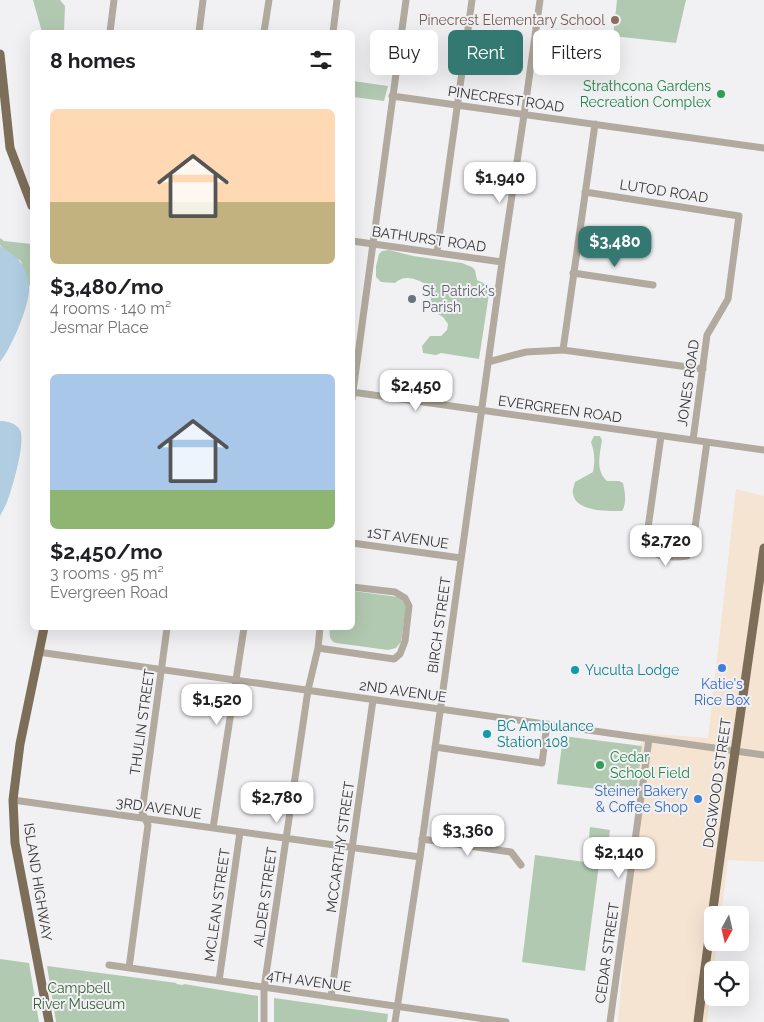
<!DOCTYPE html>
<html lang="en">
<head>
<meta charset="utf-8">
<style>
	body { margin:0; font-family:Raleway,sans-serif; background:#f6f6f6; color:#202124; height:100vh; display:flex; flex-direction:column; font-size:19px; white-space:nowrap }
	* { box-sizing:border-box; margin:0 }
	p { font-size:16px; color:#757577 }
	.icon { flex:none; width:28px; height:28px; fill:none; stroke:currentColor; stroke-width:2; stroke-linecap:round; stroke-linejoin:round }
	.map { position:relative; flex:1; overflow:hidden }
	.side { position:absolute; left:30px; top:30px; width:325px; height:600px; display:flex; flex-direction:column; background:#fff; border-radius:8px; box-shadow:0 5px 20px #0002 }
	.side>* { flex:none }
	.guide { position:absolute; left:370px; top:30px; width:319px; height:45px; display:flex; gap:10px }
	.needle { width:32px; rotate:188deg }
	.fabs { position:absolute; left:704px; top:906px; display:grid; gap:10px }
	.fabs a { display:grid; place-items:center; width:45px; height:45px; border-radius:8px; background:#fff; box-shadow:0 5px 20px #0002; font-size:25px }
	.price { position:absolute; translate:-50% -42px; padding:0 11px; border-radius:10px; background:#fff; color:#222; font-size:16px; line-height:32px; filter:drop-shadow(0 1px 2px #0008) }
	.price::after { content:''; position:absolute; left:50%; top:30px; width:15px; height:11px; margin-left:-8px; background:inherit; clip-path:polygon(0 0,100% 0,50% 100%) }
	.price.selected { background:#337971; color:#fff }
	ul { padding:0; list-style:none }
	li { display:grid; align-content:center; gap:10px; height:265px; padding:0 20px }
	li span { display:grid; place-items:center; height:155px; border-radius:8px; color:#555 }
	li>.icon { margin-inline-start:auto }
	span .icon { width:90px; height:90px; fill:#fffc; stroke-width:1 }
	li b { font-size:21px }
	h2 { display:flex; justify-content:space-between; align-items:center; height:60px; padding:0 20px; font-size:21px }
	.pill { padding:0 18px; border-radius:8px; background:#fff; box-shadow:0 5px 20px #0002; font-size:18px; line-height:45px }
	.pill.selected { background:#337971; color:#fff }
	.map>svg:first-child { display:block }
	.commercial { fill:#f6e4d3 }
	.green { fill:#b2c9b1 }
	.water { fill:#b0cde1 }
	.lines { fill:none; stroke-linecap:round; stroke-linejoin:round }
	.minor { stroke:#b2aa9e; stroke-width:7 }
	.major { stroke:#7d6e59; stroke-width:9 }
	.education-dot { fill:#8d6e63; stroke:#f1f1f4; stroke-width:2 }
	.leisure-dot { fill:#2e9e5b; stroke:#f1f1f4; stroke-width:2 }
	.worship-dot { fill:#6b7280; stroke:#f1f1f4; stroke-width:2 }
	.shop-dot { fill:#3f7fe0; stroke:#f1f1f4; stroke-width:2 }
	.culture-dot { fill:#0f9aa8; stroke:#f1f1f4; stroke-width:2 }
	.labels { text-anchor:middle; stroke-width:4; stroke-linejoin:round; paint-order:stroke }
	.education-label { font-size:14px; fill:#785e54; stroke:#f1f1f4; text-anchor:end }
	.leisure-label { font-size:14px; fill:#27864d; stroke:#f1f1f4; text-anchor:end }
	.street-label { font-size:14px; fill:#343435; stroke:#f1f1f4 }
	.worship-label { font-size:14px; fill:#5b616d; stroke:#f1f1f4; text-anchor:start }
	.culture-label { font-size:14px; fill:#0d838f; stroke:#f1f1f4; text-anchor:start }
	.shop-label { font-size:14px; fill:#366cbe; stroke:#f1f1f4 }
	.park-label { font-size:14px; fill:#385d38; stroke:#f1f1f4 }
</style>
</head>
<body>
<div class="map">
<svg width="764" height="1022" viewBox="0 0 764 1022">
	<rect width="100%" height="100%" fill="#f1f1f4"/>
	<path class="commercial" d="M736,489L764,496V862L728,860L721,915H712V942L717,943L714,970H712V979L707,1022H618L642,733L708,738Z"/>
	<path class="green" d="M33,0H60L65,6L64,32H42Z
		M617,0H686L676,43L613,36Z
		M353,81L388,86L384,101L353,97Z
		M0,238L4,241L32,244V284L28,286L21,261L7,253L0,245Z
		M389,250L413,256L462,263L472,267L475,270L477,280L485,284L489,294L479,359L441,353L436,355L423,353L422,346L430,336H441L447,330L448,324L443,317L436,313L431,304L430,287C420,280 405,273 395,283L381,282L376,277V266L379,254L382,251Z
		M594,436H600L602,440C600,454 595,470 607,481H619L623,483C625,492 627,503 622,511C608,511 576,512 573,494C572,491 574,486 575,482L593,472C595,461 595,453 591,442Z
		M353,591L398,597L402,600L406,607L401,642L396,648L388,650L336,643C329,640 329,634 330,628H352Z
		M563,736L642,746L636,794L557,784Z
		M590,827L610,830L608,845L601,850L588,848Z
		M535,855L599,864L585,971L522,962Z
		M0,959L29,963L39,1022H0Z
		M47,966L177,983L176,984L183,985L184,984L258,996V1022H56Z
		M274,998L388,1014L387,1022H274Z"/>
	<path class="water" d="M0,246C7,251 16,256 21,263C25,269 29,279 29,286C31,303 11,349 0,362Z
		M0,421C7,421 16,423 20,430C26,442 12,489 7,502C5,507 2,512 0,516Z"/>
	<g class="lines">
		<path class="minor" d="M110,32L114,0
			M199,32L203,0
			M264,32L269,0
			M333,32L337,0
			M392,96L764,148
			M585,192L739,216L728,299L707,335L693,440
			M352,241L502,262
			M437,252L472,0
			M573,273L653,285
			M563,350L595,124
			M488,362L526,352L563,350L703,369
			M352,392L764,450
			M352,399L406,0
			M661,436L646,542L648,550C659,557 674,558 687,556L692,549L707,442
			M352,543L461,558
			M318,648L394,659L400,654L405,641L409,606L405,598L395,592L352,587
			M38,652L764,755
			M435,747L542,763L547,724
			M13,800L420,857
			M213,828L244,628
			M422,839L511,852L521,865
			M109,965L506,1022
			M129,968L148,825L142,812L167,628
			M219,981L240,832
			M331,997L373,700
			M264,1022V988L308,690L318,648L320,628
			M395,1022L420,857L502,262L524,115L540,0
			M610,1022L649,739"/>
		<path class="major" d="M0,54L10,148L32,206
			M44,628L20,744L13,800L15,843L49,1022
			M698,1022C718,864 742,706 764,548"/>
	</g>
	<circle class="education-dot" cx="615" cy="20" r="5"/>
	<g class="leisure-dot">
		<circle cx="721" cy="94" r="5"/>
		<circle cx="600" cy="765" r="5"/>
	</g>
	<circle class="worship-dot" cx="412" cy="299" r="5"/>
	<g class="shop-dot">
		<circle cx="722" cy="668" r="5"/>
		<circle cx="698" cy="799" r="5"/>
	</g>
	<g class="culture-dot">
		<circle cx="575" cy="670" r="5"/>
		<circle cx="487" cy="734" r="5"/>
	</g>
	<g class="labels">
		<g class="education-label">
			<text x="605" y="25">Pinecrest Elementary School</text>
		</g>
		<g class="leisure-label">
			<text x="711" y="91">Strathcona Gardens<tspan x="711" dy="16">Recreation Complex</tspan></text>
			<text x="610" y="762" text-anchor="start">Cedar<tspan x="610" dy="16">School Field</tspan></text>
		</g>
		<g class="street-label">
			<text transform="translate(506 99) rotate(8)" y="5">PINECREST ROAD</text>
			<text transform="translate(664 191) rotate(9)" y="5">LUTOD ROAD</text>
			<text transform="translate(429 239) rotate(8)" y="5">BATHURST ROAD</text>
			<text transform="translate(688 383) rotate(-82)" y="5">JONES ROAD</text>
			<text transform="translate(560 409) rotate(8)" y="5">EVERGREEN ROAD</text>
			<text transform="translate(408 538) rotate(8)" y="5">1ST AVENUE</text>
			<text transform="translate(439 625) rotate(-82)" y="5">BIRCH STREET</text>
			<text transform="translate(403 691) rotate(8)" y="5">2ND AVENUE</text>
			<text transform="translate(142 722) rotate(-82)" y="5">THULIN STREET</text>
			<text transform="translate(717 783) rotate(-82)" y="5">DOGWOOD STREET</text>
			<text transform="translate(159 808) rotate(8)" y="5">3RD AVENUE</text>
			<text transform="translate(340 847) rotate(-82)" y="5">MCCARTHY STREET</text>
			<text transform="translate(38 882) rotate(81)" y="5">ISLAND HIGHWAY</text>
			<text transform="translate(265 897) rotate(-82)" y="5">ALDER STREET</text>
			<text transform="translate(217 905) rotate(-82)" y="5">MCLEAN STREET</text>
			<text transform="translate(607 953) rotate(-82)" y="5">CEDAR STREET</text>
			<text transform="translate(309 981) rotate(8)" y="5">4TH AVENUE</text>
		</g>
		<g class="worship-label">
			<text x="422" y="296">St. Patrick's<tspan x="422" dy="16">Parish</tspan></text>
		</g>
		<g class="culture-label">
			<text x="585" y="675">Yuculta Lodge</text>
			<text x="497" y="731">BC Ambulance<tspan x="497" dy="16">Station 108</tspan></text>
		</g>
		<g class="shop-label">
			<text x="722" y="689">Katie's<tspan x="722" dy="16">Rice Box</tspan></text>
			<text x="688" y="796" text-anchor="end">Steiner Bakery<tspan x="688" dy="16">&amp; Coffee Shop</tspan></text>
		</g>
		<g class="park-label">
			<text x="79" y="993">Campbell<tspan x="79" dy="16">River Museum</tspan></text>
		</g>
	</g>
</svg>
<div class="fabs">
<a><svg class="needle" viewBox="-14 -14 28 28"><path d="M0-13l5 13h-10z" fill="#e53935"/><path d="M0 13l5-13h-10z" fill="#757577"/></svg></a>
<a><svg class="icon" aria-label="locate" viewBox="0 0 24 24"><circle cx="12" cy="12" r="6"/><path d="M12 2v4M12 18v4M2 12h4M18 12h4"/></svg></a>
</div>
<b class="price" style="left:500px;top:204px">$1,940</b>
<b class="price selected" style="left:615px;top:268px">$3,480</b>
<b class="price" style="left:416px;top:412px">$2,450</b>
<b class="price" style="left:666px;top:567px">$2,720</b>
<b class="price" style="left:217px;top:726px">$1,520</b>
<b class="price" style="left:277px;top:824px">$2,780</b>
<b class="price" style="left:468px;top:857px">$3,360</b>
<b class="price" style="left:619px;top:879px">$2,140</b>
<div class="guide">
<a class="pill">Buy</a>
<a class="pill selected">Rent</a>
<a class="pill">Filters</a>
</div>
<section class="side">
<h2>8 homes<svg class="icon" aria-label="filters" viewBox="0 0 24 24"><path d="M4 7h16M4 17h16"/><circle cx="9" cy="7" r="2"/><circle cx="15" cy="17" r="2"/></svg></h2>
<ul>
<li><span style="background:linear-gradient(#ffd9b3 60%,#c2b280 0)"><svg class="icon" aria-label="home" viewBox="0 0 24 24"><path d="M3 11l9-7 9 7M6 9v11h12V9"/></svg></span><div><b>$3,480/mo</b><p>4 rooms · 140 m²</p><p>Jesmar Place</p></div></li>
<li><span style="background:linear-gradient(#a9c7e8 75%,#8fb573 0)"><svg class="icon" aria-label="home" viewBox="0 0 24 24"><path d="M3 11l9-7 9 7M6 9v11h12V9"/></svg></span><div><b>$2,450/mo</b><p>3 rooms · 95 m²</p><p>Evergreen Road</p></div></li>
</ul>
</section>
</div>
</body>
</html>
